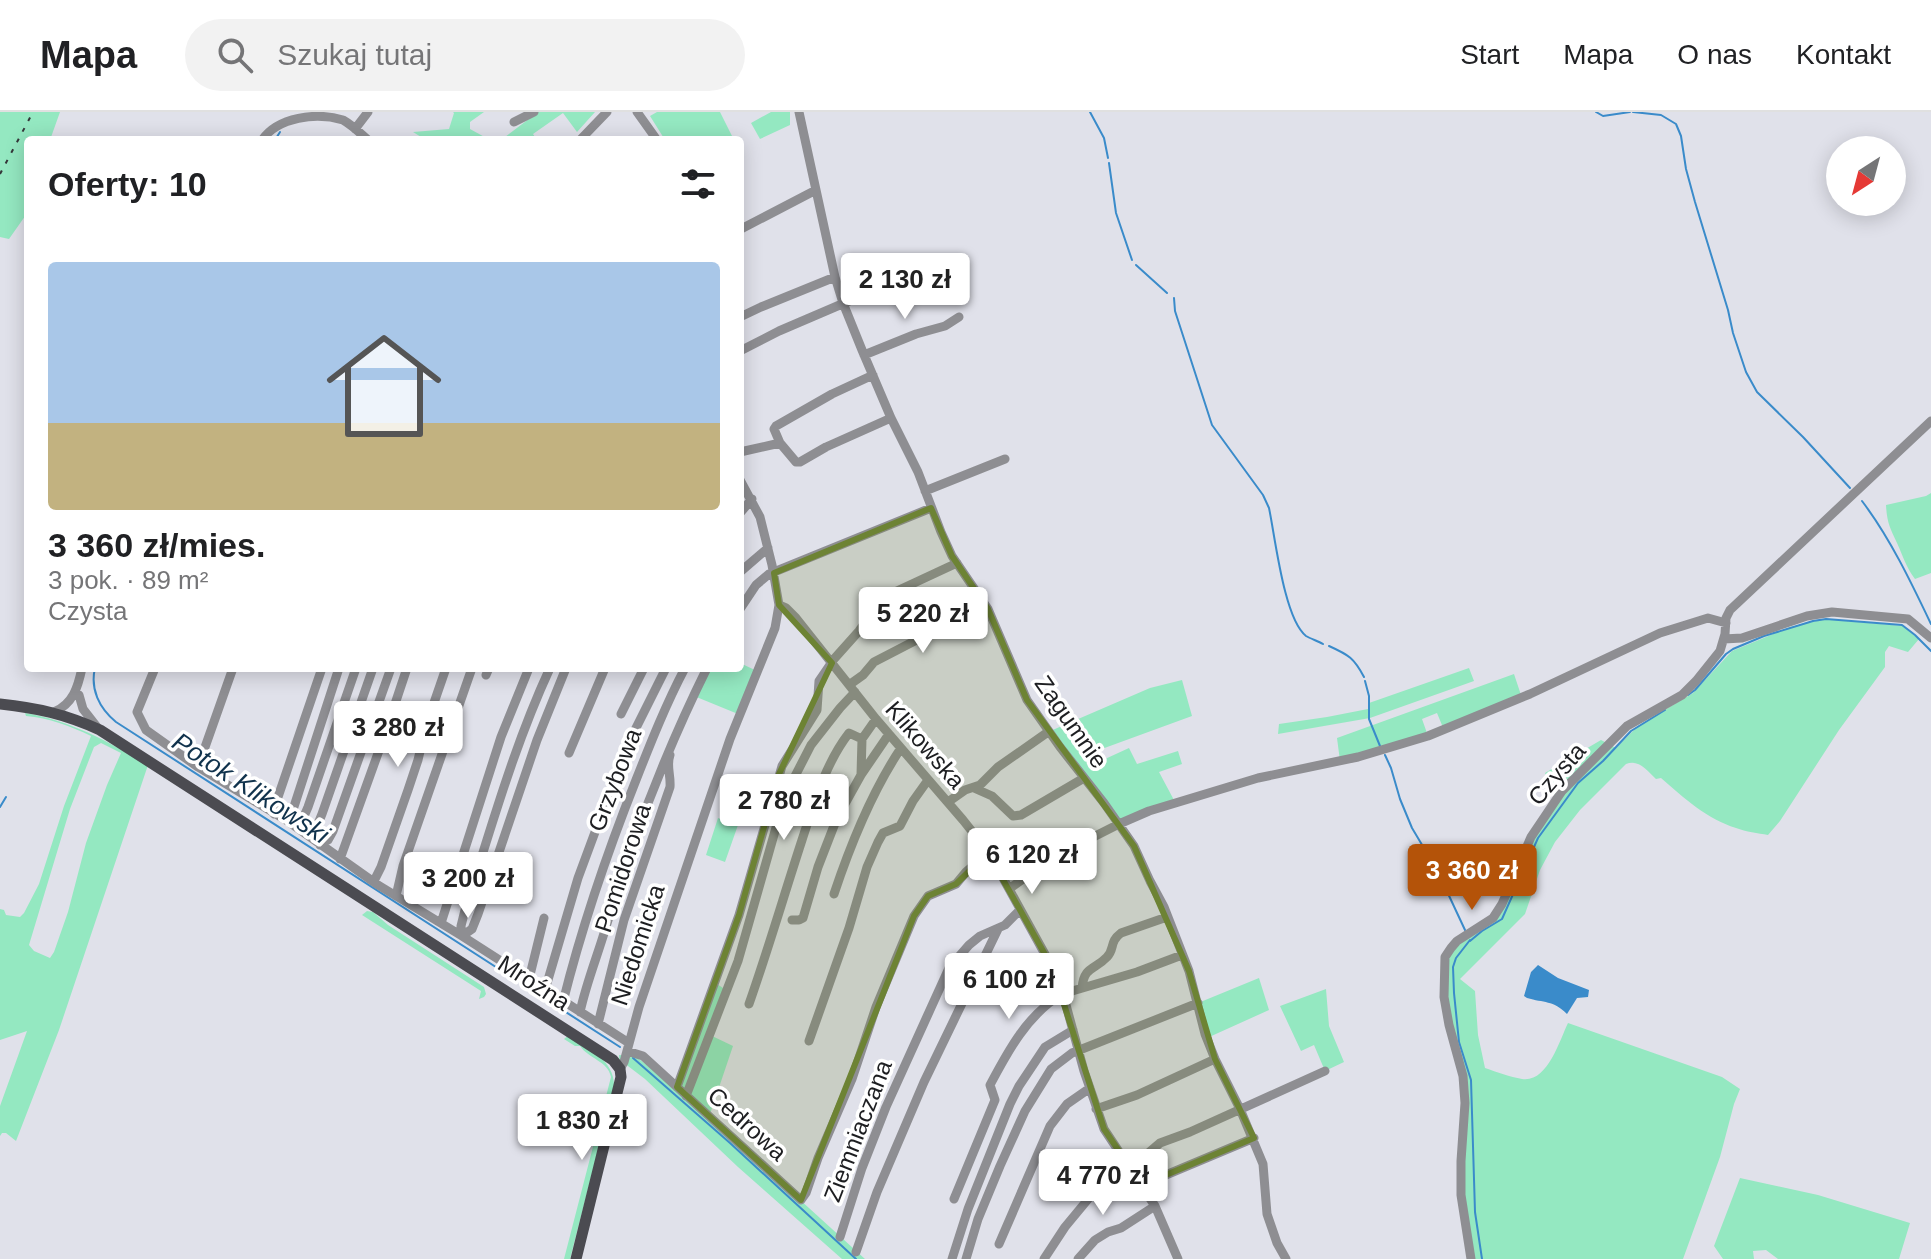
<!DOCTYPE html>
<html lang="pl">
<head>
<meta charset="utf-8">
<style>
	body { margin:0; font-family:Helvetica,sans-serif; background:#f2f2f2; color:#202124; height:100vh; display:flex; flex-direction:column; font-size:30px; white-space:nowrap }
	* { box-sizing:border-box; margin:0 }
	p { font-size:26px; color:#757577 }
	.icon { flex:none; width:44px; height:44px; fill:none; stroke:currentColor; stroke-width:2; stroke-linecap:round; stroke-linejoin:round }
	.map { position:relative; flex:1; overflow:hidden }
	.sheet { position:absolute; left:24px; top:24px; width:720px; height:536px; display:flex; flex-direction:column; background:#fff; border-radius:8px; box-shadow:0 4px 20px #0003 }
	.sheet>* { flex:none }
	.needle { width:52px; rotate:216deg }
	.controls { position:absolute; left:1826px; top:24px; display:grid; gap:16px }
	.controls a { display:grid; place-items:center; width:80px; height:80px; border-radius:50%; background:#fff; box-shadow:0 4px 20px #0003; font-size:40px }
	.price { position:absolute; translate:-50% -68px; padding:0 18px; border-radius:8px; background:#fff; color:#222; font-size:26px; line-height:52px; filter:drop-shadow(0 2px 4px #0008) }
	.price::after { content:''; position:absolute; left:50%; top:48px; width:24px; height:18px; margin-left:-12px; background:inherit; clip-path:polygon(0 0,100% 0,50% 100%) }
	.price.current { background:#b45309; color:#fff }
	ul { padding:0; list-style:none }
	li { display:grid; align-content:center; gap:16px; height:424px; padding:0 24px }
	li span { display:grid; place-items:center; height:248px; border-radius:8px; color:#555 }
	li>.icon { margin-inline-start:auto }
	span .icon { width:144px; height:144px; fill:#fffc; stroke-width:1 }
	li b { font-size:34px }
	h2 { display:flex; justify-content:space-between; align-items:center; height:96px; padding:0 24px; font-size:34px }
	header { display:flex; align-items:center; gap:48px; box-sizing:border-box; height:112px; padding:0 40px; background:#fff; border-bottom:2px solid #e0e0e0 }
	header strong { font-size:38px }
	nav { display:flex; gap:44px; margin-inline-start:auto; font-size:28px }
	.search { width:560px; height:72px; background:#f2f2f2; display:flex; align-items:center; gap:20px; box-sizing:border-box; padding:0 28px; border-radius:44px; color:#757577; font-size:30px }
	.map>svg:first-child { display:block }
	.green { fill:#94e8c1; fill-rule:evenodd }
	.water { fill:#3a8bca }
	.lines { fill:none; stroke-linecap:round; stroke-linejoin:round }
	.stream { stroke:#3a8bca; stroke-width:2 }
	.minor { stroke:#8e8e92; stroke-width:9 }
	.major { stroke:#4b4b51; stroke-width:11 }
	.rail { stroke:#353639; stroke-width:2; stroke-dasharray:4 8; stroke-linecap:butt }
	.marked { fill:#6d8334; fill-opacity:0.2; stroke:#6d8334; stroke-width:6; stroke-linejoin:round }
	.labels { text-anchor:middle; stroke-width:7; stroke-linejoin:round; paint-order:stroke }
	.street-label { font-size:24px; fill:#1d1e21; stroke:#fff }
	.water-label { font-size:26px; font-style:italic; fill:#10324c; stroke:#fff }
</style>
</head>
<body>
<header>
<strong>Mapa</strong>
<div class="search"><svg class="icon" aria-label="search" viewBox="0 0 24 24"><circle cx="10" cy="10" r="6"/><path d="M15 15l6 6"/></svg>Szukaj tutaj</div>
<nav><a>Start</a><a>Mapa</a><a>O nas</a><a>Kontakt</a></nav>
</header>
<div class="map">
<svg width="1931" height="1147" viewBox="0 0 1931 1147">
	<rect width="100%" height="100%" fill="#e0e1ea"/>
	<path class="green" d="M0,0H60L50,28H28V100L9,127L0,125Z
		M453,0H484L470,10V17L490,28H426L413,20L449,17L454,1Z
		M538,0H595L577,20L563,1L533,22L537,28H501Z
		M657,0H720L732,24L726,28H665L650,4Z
		M771,0H790V13L760,27L751,11Z
		M1931,381V461L1915,467C1906,455 1903,444 1897,431C1890,416 1887,411 1886,393L1926,384Z
		M1825,507L1903,514L1919,527L1908,540L1889,534L1885,540V555L1839,618L1780,709L1768,723C1758,721 1746,720 1736,716C1707,707 1684,686 1661,666L1656,667C1647,659 1639,647 1626,652L1580,698L1555,730L1540,758L1525,802L1460,867L1475,879L1478,923L1485,956C1497,960 1510,965 1522,967C1547,971 1559,930 1568,911L1722,965L1740,977L1734,992L1720,1045L1683,1147H1471L1465,1116V991L1444,887V853L1457,830L1488,810L1555,684L1545,661L1601,628L1616,636L1638,614L1693,581L1732,539L1790,515Z
		M740,551L757,559L738,602L694,584L707,556H740Z
		M1469,556L1474,569L1370,606L1278,622L1279,612L1327,605L1368,597L1369,591Z
		M1514,562L1522,586L1444,618L1437,601L1422,607L1428,624L1340,649L1337,626Z
		M1182,568L1192,604L1099,638L1105,647L1129,636L1137,652L1178,639L1182,652L1159,660L1175,690L1119,712L1048,620L1150,576Z
		M25,601C72,609 107,629 148,653L59,918L16,1029L6,1021H2L0,1024V994L27,919L0,928V797L4,798L6,803L20,805L24,801L39,772L64,694L91,624C70,614 49,606 26,604ZM101,631L121,641L107,673L86,731L68,800L54,840L50,846L34,839L29,833L70,697L94,635Z
		M718,706L738,713L725,750L706,743Z
		M367,799L373,800L388,813L484,875L486,882L484,885L479,887L481,879L362,803Z
		M1259,866L1269,898L1207,926L1198,891Z
		M714,870L726,878L710,923L733,934L709,1005L865,1147H842L738,1055L645,967L624,951L620,957L619,943L635,944L676,975Z
		M1326,877L1329,914L1344,950L1325,959L1314,933L1301,939L1280,894Z
		M569,923C589,937 616,949 614,976L570,1147H564L611,965C608,949 589,947 580,934H575L564,927Z
		M1740,1066L1818,1083L1910,1111L1899,1147H1778L1766,1138L1753,1139L1754,1147H1723L1714,1134Z"/>
	<path class="water" d="M1538,853L1558,866L1589,878L1588,885L1577,886L1567,902C1553,888 1544,891 1527,886L1524,884L1531,860Z"/>
	<g class="lines">
		<path class="stream" d="M1090,0L1104,26L1108,46
			M1596,0L1603,4L1630,0
			M1633,0L1661,3L1676,12L1681,24L1686,57L1695,90L1728,198L1733,221L1746,260L1757,280L1803,325L1850,376
			M275,28L280,20
			M1109,51L1116,101L1132,148
			M1136,153L1167,181
			M1174,186L1175,199L1212,313L1263,383L1269,396C1275,424 1284,507 1306,524C1311,527 1318,529 1323,532
			M1862,389C1890,426 1911,470 1931,512
			M1329,534C1349,543 1354,546 1364,565
			M95,556C90,577 99,596 116,610L620,935
			M1365,569L1369,584V607L1380,634
			M1688,583L1695,578L1726,542L1733,537L1764,524L1813,509L1826,507L1902,513L1915,523L1931,539
			M1385,643L1391,656L1400,687L1412,716L1437,758L1465,818
			M0,695L6,685
			M1470,828L1456,846L1453,855L1454,881L1459,930L1471,968L1475,1100L1482,1147
			M1470,829L1482,819L1502,807L1538,726L1578,671L1603,649L1631,619L1665,598
			M633,946L730,1031L856,1147"/>
		<path class="minor" d="M637,0L657,28
			M799,0L835,165L843,191L862,238L891,306L918,360L941,420L952,444L988,497L1027,588L1060,635L1104,691L1134,734L1150,769L1164,795L1189,859L1205,922L1215,947L1240,997L1263,1052L1267,1102L1277,1131L1286,1147
			M514,10L534,0
			M355,17L368,0
			M262,28C278,5 316,0 343,8C352,13 360,21 368,28
			M580,28L607,0
			M741,117L816,78
			M740,205L761,195L835,165
			M740,239L779,219L933,153
			M864,243L916,222L945,214L959,205
			M780,331L796,350H800L826,335L891,306
			M740,340L780,331L774,317L776,314L832,282L873,263
			M925,379L1005,347
			M740,401L752,387
			M740,460L768,436
			M779,493L786,496L796,506L876,607L963,708L986,737L1003,766L1052,855L1066,893L1084,959L1104,1017L1155,1094L1178,1147
			M740,497L756,473L769,462L931,396
			M1724,527L1742,526L1807,504L1832,500L1908,507L1931,526
			M155,556L137,600L146,618L198,655L289,710L378,773L462,824L629,931
			M486,563L489,556
			M849,573L863,563L874,550L932,520L942,519L989,500
			M79,583L83,597L97,615
			M54,600C73,592 78,575 82,556
			M621,602L644,556
			M569,641L605,556
			M198,655L233,556
			M861,663L889,622
			M974,676L992,684L1013,704L1021,703L1084,666
			M948,690L965,678L980,673L998,655L1048,620
			M274,702L278,685L322,556
			M289,710L339,556
			M297,715L302,709L308,695L356,556
			M310,725L315,719L322,702L373,556
			M320,733L328,728L333,719L391,556
			M340,747L386,619L407,556
			M374,769L381,755L408,678L418,648L426,614L446,556
			M1009,777L1027,764L1040,752L1119,712L1149,699L1258,666L1358,645L1428,624L1530,582L1660,521L1708,506L1726,511
			M834,782C851,731 871,681 901,636
			M396,784L403,754L472,556
			M792,808H799L803,806L818,755L837,706L861,663L862,627L876,607
			M441,811L501,625L529,556
			M462,824L472,817L478,802L537,628L566,556
			M462,824L461,814L465,798C491,716 514,634 550,556
			M529,867L544,806
			M1082,876C1084,854 1095,858 1107,845C1115,837 1109,830 1121,821L1167,805
			M545,878L578,766L608,685L629,636L635,618L666,556
			M563,890C582,814 607,741 636,668C651,630 666,592 685,556
			M749,892C768,838 784,783 802,728C814,692 825,652 849,621L862,627
			M580,900C586,872 597,845 605,818C632,727 665,641 707,556
			M598,912L624,808L670,675C671,663 666,654 670,643
			M809,929L849,816L867,755L878,730L883,721L900,714L913,689L928,668
			M627,939L643,944L801,1088L806,1081L818,1046L852,967L876,895L914,804L928,784L956,772L966,760L988,741
			M620,957L624,950L639,895L730,627L775,516L779,493L772,453L760,405L740,368
			M677,975L739,803L782,654L817,598L819,569L834,547L859,519L884,485L957,451
			M686,984L738,849L781,698L792,670L811,633L840,596L855,580
			M1096,997L1137,983L1215,947
			M1131,1056L1160,1031L1190,1020L1325,959
			M1142,1073L1254,1026
			M954,1087L995,988L990,973C1008,939 1027,903 1062,882L1137,860L1182,843
			M840,1125L862,1056L886,995L949,856L969,833L980,824L1005,813L1020,798
			M999,1132L1050,1014L1067,992L1090,976
			M856,1140L877,1080L924,970L998,817
			M952,1147L968,1097L1010,992L1019,974L1045,935L1073,918
			M966,1147L978,1107L1000,1054L1025,999L1051,957L1072,941L1198,891
			M1044,1147L1065,1115L1094,1080L1129,1052
			M1078,1147L1095,1128L1108,1120L1121,1116L1155,1094
			M1471,1147L1461,1083V1049L1465,991L1463,964L1449,913L1444,885L1445,845L1451,836L1457,829L1493,806L1502,792L1531,725L1562,679L1627,614L1682,583L1696,569L1720,539L1725,522L1726,506L1730,498L1931,309"/>
		<path class="major" d="M0,592C37,596 65,602 100,618L613,948L620,957L621,965L576,1147"/>
		<path class="rail" d="M0,62L33,0"/>
	</g>
	<path class="marked" d="M931,396L952,444L988,497L1027,588L1134,734L1189,859L1215,947L1254,1026L1142,1073L1104,1017L1052,855L988,741L956,772L928,784L914,804L801,1088L677,975L739,803L779,662L832,551L779,493L774,461Z"/>
	<g class="labels">
		<g class="street-label">
			<text transform="translate(1071 610) rotate(55)" y="8">Zagumnie</text>
			<text transform="translate(925 633) rotate(49)" y="8">Klikowska</text>
			<text transform="translate(1557 662) rotate(-49)" y="8">Czysta</text>
			<text transform="translate(615 668) rotate(-69)" y="8">Grzybowa</text>
			<text transform="translate(623 756) rotate(-72)" y="8">Pomidorowa</text>
			<text transform="translate(638 833) rotate(-72)" y="8">Niedomicka</text>
			<text transform="translate(534 871) rotate(33)" y="8">Mroźna</text>
			<text transform="translate(747 1012) rotate(42)" y="8">Cedrowa</text>
			<text transform="translate(858 1019) rotate(-69)" y="8">Ziemniaczana</text>
		</g>
		<g class="water-label">
			<text transform="translate(251 676) rotate(33)" y="9">Potok Klikowski</text>
		</g>
	</g>
</svg>
<div class="controls">
<a><svg class="needle" viewBox="-14 -14 28 28"><path d="M0-13l5 13h-10z" fill="#e53935"/><path d="M0 13l5-13h-10z" fill="#757577"/></svg></a>
</div>
<b class="price" style="left:905px;top:209px">2 130 zł</b>
<b class="price" style="left:923px;top:543px">5 220 zł</b>
<b class="price" style="left:398px;top:657px">3 280 zł</b>
<b class="price" style="left:784px;top:730px">2 780 zł</b>
<b class="price" style="left:1032px;top:784px">6 120 zł</b>
<b class="price current" style="left:1472px;top:800px">3 360 zł</b>
<b class="price" style="left:468px;top:808px">3 200 zł</b>
<b class="price" style="left:1009px;top:909px">6 100 zł</b>
<b class="price" style="left:582px;top:1050px">1 830 zł</b>
<b class="price" style="left:1103px;top:1105px">4 770 zł</b>
<section class="sheet">
<h2>Oferty: 10<svg class="icon" aria-label="filters" viewBox="0 0 24 24"><path d="M4 7h16M4 17h16"/><circle cx="9" cy="7" r="2"/><circle cx="15" cy="17" r="2"/></svg></h2>
<ul>
<li><span style="background:linear-gradient(#a9c7e8 65%,#c2b280 0)"><svg class="icon" aria-label="home" viewBox="0 0 24 24"><path d="M3 11l9-7 9 7M6 9v11h12V9"/></svg></span><div><b>3 360 zł/mies.</b><p>3 pok. · 89 m²</p><p>Czysta</p></div></li>
</ul>
</section>
</div>
</body>
</html>
